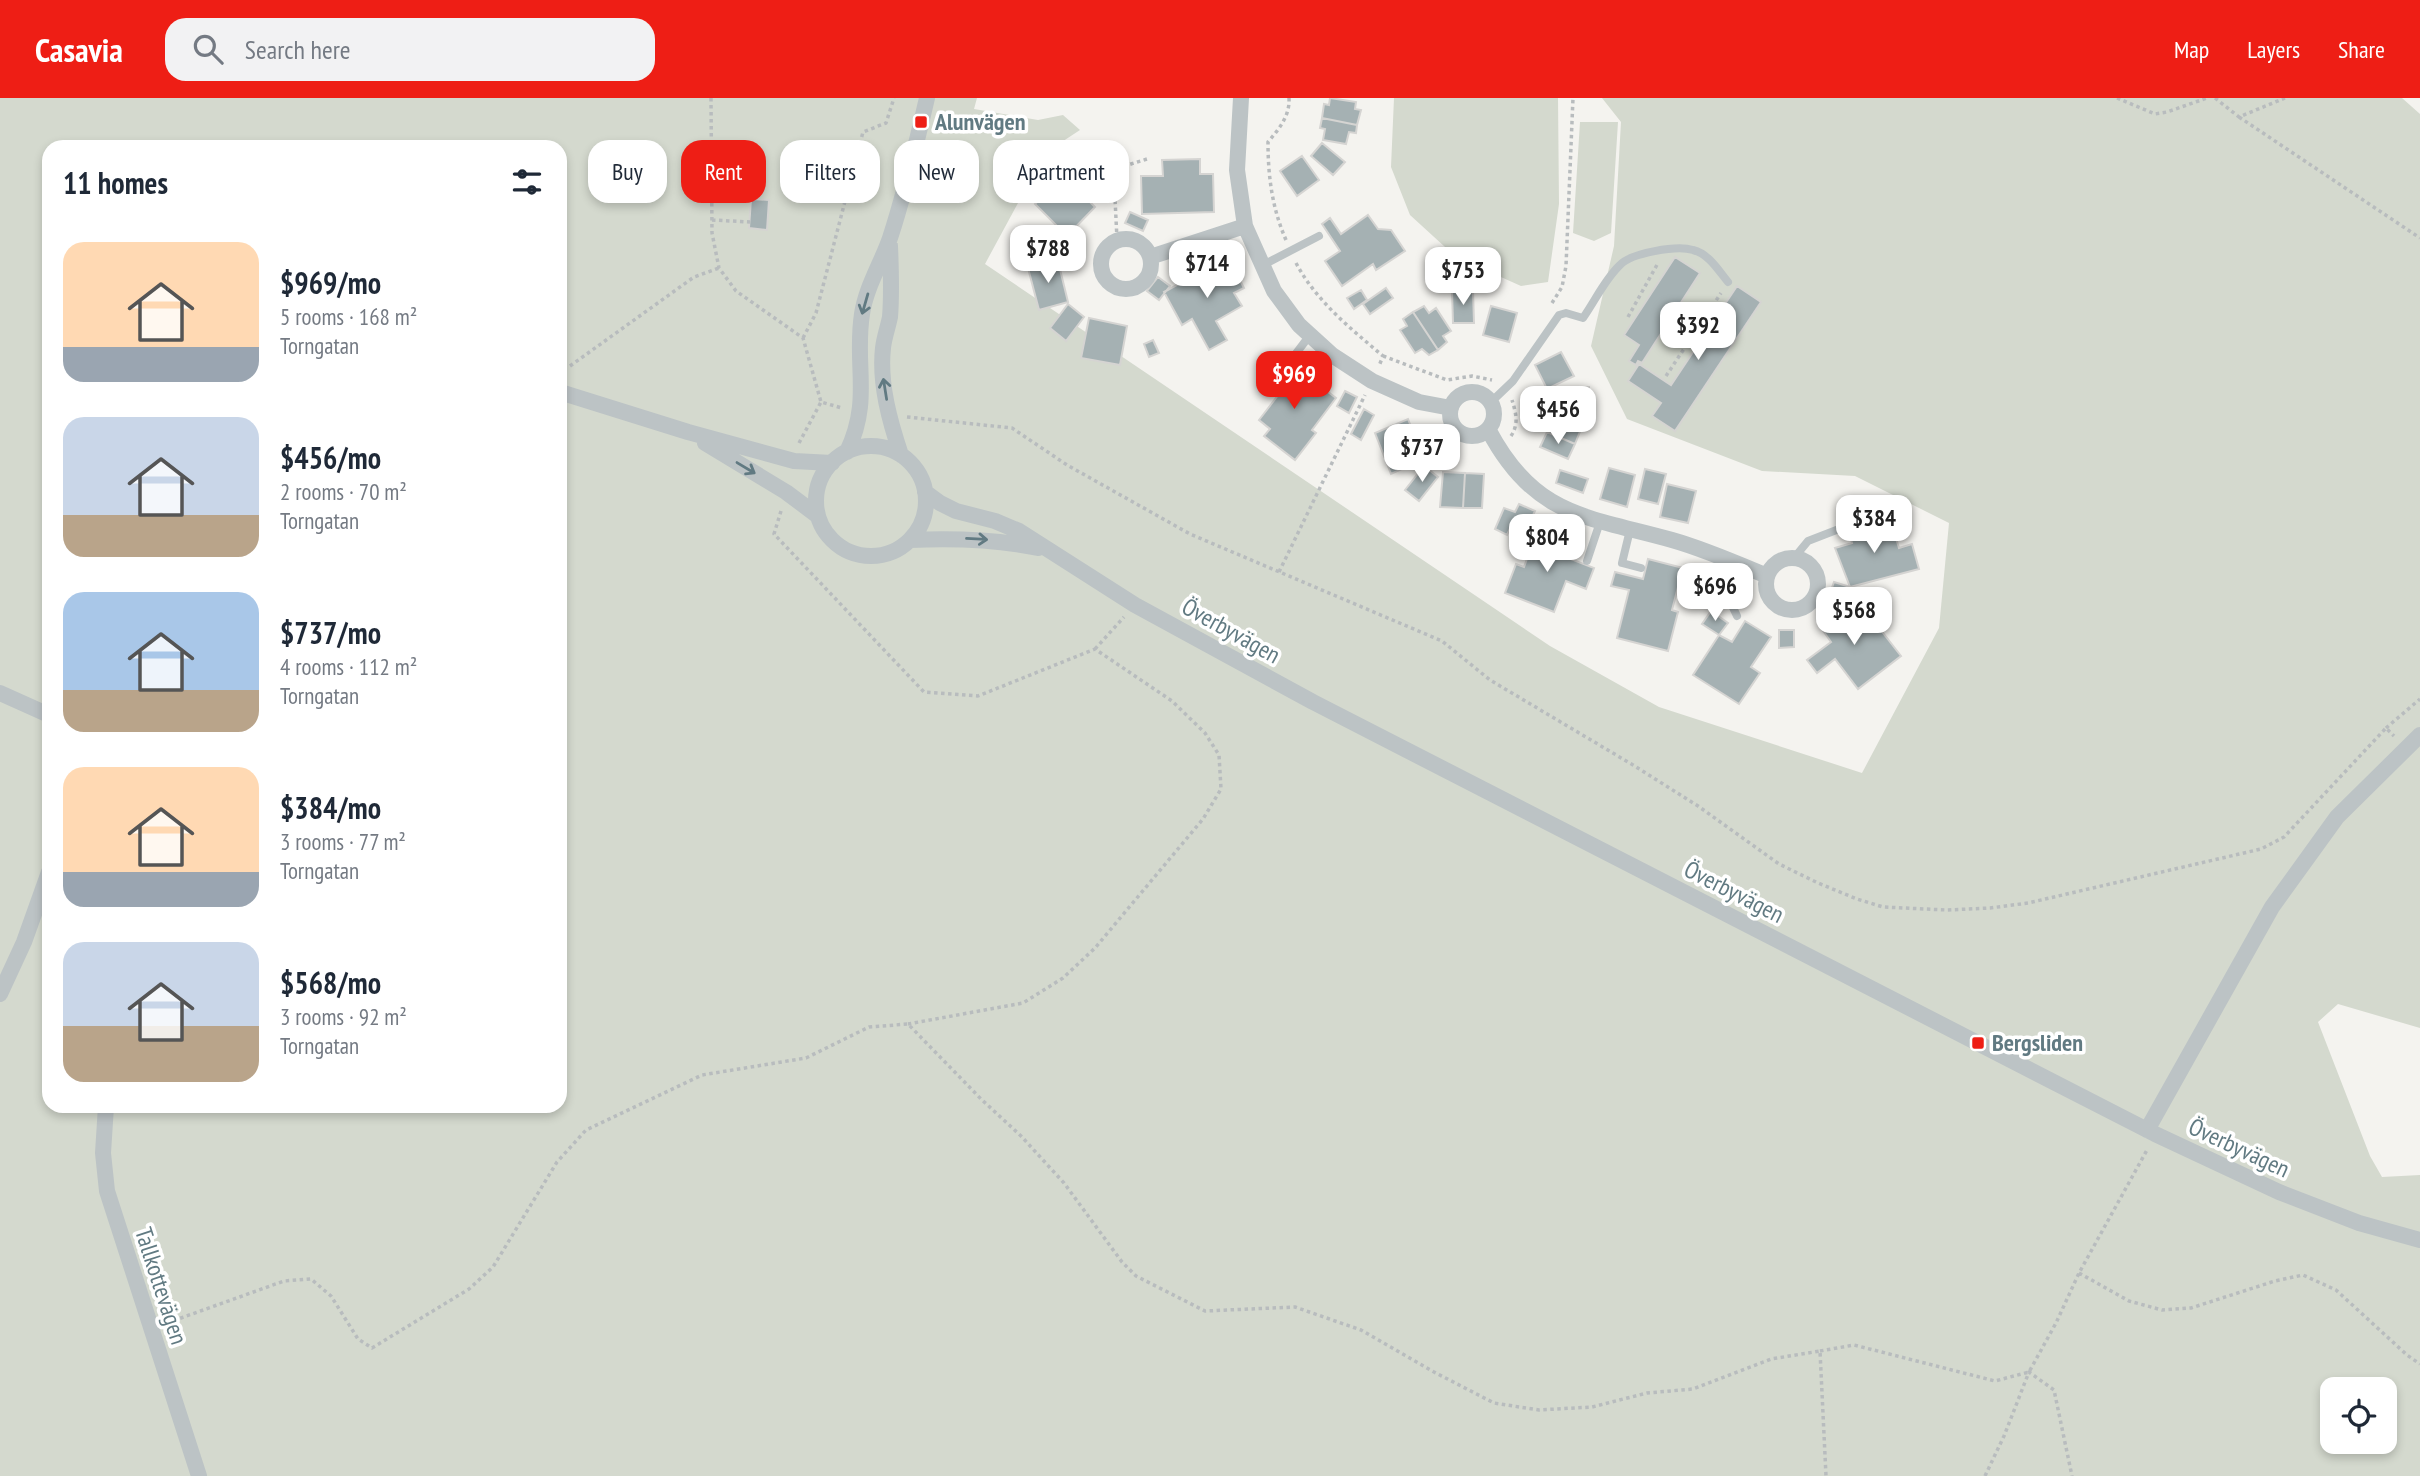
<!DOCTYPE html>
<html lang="en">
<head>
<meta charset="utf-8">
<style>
	body { margin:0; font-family:"PT Sans Narrow",sans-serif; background:#f2f2f3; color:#1f2937; height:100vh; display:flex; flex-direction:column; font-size:26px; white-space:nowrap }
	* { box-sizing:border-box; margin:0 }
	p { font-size:23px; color:#747a83 }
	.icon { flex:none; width:38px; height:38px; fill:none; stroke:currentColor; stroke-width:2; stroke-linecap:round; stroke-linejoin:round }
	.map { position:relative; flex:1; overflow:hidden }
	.details { position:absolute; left:42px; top:42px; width:525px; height:973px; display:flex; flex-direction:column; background:#fff; border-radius:21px; box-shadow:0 4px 10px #0003 }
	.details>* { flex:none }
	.hud { position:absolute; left:588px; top:42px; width:665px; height:63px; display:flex; gap:14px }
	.controls { position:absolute; left:2320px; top:1279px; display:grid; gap:14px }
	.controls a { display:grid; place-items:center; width:77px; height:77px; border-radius:14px; background:#fff; box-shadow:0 4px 10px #0003; font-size:35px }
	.price { position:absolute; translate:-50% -60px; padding:0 16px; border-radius:14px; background:#fff; color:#222; font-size:23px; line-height:46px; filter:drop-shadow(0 2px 4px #0008) }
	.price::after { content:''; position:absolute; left:50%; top:42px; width:21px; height:16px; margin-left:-10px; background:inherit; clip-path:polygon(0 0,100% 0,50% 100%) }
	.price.current { background:#ee1e15; color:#fff }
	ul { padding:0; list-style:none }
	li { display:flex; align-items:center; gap:21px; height:175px; padding:0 21px }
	li span { display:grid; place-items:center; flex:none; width:196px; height:140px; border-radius:21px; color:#555 }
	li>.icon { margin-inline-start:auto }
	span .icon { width:84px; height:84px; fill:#fffc; stroke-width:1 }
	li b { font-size:30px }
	h2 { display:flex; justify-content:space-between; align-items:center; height:84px; padding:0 21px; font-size:30px }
	.chip { padding:0 24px; border-radius:21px; background:#fff; box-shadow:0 4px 10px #0003; font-size:24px; line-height:63px }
	.chip.current { background:#ee1e15; color:#fff }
	header { display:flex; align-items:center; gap:42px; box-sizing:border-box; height:98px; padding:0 35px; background:#ee1e15; color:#fff }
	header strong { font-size:33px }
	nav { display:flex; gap:38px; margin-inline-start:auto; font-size:24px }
	.search { width:490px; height:63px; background:#f2f2f3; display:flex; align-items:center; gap:18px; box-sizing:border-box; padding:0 24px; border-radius:21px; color:#747a83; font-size:26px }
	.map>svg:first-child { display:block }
	.green { fill:#d4d9ce; fill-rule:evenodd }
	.building { fill:#a5b1b3; stroke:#d5d4d2; stroke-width:2 }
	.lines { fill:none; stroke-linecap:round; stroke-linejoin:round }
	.path { stroke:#b8bcbe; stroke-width:3.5; stroke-dasharray:3.5 3.5; stroke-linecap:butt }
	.lane { stroke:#bcc3c5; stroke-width:8 }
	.street { stroke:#bcc3c5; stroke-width:16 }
	.oneway { stroke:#617a82 }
	.poi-dot { fill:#ee1e15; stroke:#fff; stroke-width:2.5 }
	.labels { text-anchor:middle; stroke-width:7; stroke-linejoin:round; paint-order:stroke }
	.poi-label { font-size:24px; font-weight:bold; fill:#617a82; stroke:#fff; text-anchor:start }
	.street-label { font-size:24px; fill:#617a82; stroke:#fff }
</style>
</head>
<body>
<header>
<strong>Casavia</strong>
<div class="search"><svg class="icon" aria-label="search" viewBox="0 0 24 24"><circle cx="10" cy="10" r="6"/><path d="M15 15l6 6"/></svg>Search here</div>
<nav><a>Map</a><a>Layers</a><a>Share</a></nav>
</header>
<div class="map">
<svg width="2420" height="1378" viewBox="0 0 2420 1378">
	<rect width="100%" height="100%" fill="#f4f3ef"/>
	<path class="green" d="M0,0H977L974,11L1038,22L1063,17L1080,32L1045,55L985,166L1550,548L1659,609L1862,675L1939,530L1949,425L1855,378L1762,373L1627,321L1591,248L1614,148L1621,24L1602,0H2402L2420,16V930L2338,906L2318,924L2370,1058L2382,1079L2420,1077V1378H0ZM49,49H560V1008H49ZM2333,1292H2385V1344H2333Z
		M1394,0H1558L1559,106L1548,184L1521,188L1456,159L1410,117L1391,69Z
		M1580,24H1618L1611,135L1594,143L1573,135Z"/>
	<path class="building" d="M1330,0L1356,4L1355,11L1361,12L1357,27L1322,20L1324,6L1329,7Z
		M1322,20L1357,27L1356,35L1349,34L1346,46L1323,42L1325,31L1320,30Z
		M1322,45L1345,64L1333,77L1311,58Z
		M1302,58L1319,82L1297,98L1280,73Z
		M1200,61V76H1213L1214,114L1142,116L1141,78H1163L1162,62Z
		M1063,77L1095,109L1067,138L1035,106Z
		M1100,82H1112V98H1100Z
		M751,101L769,102L767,132L749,130Z
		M1130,114L1148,122L1143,133L1125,125Z
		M1368,117L1378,131L1391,132L1405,153L1376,172L1373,166L1342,188L1325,163L1340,153L1322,126L1330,120L1341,136Z
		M1033,133L1057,139L1053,158L1028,152Z
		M1228,159L1244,190L1234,195L1242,208L1216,223L1227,242L1209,252L1192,221L1182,227L1164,194Z
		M1675,159L1700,175L1642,265L1638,263L1636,267L1629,263L1639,247L1624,237Z
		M1058,163L1068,204L1039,212L1028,170Z
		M1158,179L1170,188L1159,202L1147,193Z
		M1737,188L1761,204L1675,333L1652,318L1661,305L1628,283L1639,266L1671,287Z
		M1386,190L1393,200L1370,216L1363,206Z
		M1361,192L1367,202L1354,211L1347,200Z
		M1452,193H1473L1474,225H1453Z
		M1068,206L1084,219L1066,243L1050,230Z
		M1424,208L1429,215L1436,210L1451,233L1443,238L1447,244L1438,252L1413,214Z
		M1491,208L1517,215L1509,244L1483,237Z
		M1413,214L1438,252L1429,257L1422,251L1415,255L1400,232L1407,228L1403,221Z
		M1089,220L1127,228L1120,267L1081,260Z
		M1153,242L1159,255L1149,259L1144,246Z
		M1561,254L1574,278L1547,291L1535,267Z
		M1274,267L1300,287L1307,278L1336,300L1312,332L1316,335L1295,362L1264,338L1270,331L1259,322L1279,296L1262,283Z
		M1589,289L1591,310L1562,312L1560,292Z
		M1345,293L1357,299L1349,315L1337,308Z
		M1364,311L1374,317L1361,342L1351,336Z
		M1555,314L1583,326L1575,346L1547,334Z
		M1408,321L1417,344L1384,358L1375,335Z
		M1547,334L1575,346L1568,361L1540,349Z
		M1417,344L1424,361L1391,376L1384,358Z
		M1424,368L1438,379L1419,403L1405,392Z
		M1609,370L1635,377L1627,409L1600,401Z
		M1645,371L1666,376L1658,406L1638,401Z
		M1560,372L1588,381L1583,395L1556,385Z
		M1443,374L1465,375L1463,410L1440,409Z
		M1465,375L1484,376L1482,410H1463Z
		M1667,386L1696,393L1688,425L1660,419Z
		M1519,406L1535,413L1526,432L1512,426L1507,437L1495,431L1504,410L1515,414Z
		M1854,417L1860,436L1892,427L1899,450L1912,446L1919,471L1850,489L1835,450L1852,445L1845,420Z
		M1536,436L1567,448L1563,458L1594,470L1586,491L1566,483L1554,514L1505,495L1516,466L1524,469Z
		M1648,461L1683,470L1672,512L1678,514L1668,553L1617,540L1629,492L1611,488L1615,474L1643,481Z
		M1697,471L1712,477L1704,497L1690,491Z
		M1834,484L1850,489L1843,510L1827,504Z
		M1847,505L1868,532L1876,526L1901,558L1858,591L1835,561L1817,575L1807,562L1831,544L1819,527Z
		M1711,513L1728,525L1719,537L1702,526Z
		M1745,523L1771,539L1751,569L1760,575L1739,606L1693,577L1719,537L1732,544Z
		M1779,532H1794V549L1779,550Z"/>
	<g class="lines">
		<path class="path" d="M711,0L712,135L719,170L736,193L803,240L821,304L842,310
			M2117,0L2155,16L2167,14L2207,0
			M2215,0L2239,19L2285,0
			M2239,19L2420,140
			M712,122L750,124
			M1117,141L1115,101L1118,70L1147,61
			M1286,142C1272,110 1268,78 1268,44C1279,31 1290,18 1289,0
			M1296,165C1317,204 1350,230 1383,258L1379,268
			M1552,205L1562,189L1566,168L1573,0
			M1628,219L1658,165
			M803,240L816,215L863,34L886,25L894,0
			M1383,258L1447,282L1472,278L1492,282
			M570,268L694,179L719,170
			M1666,278L1721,195
			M907,319L1012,330L1067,367L1190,436L1442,543L1490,582L1633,667L1698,708L1779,766L1818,785L1857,801L1883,809L1947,812L1990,810L2028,805L2261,751L2284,739L2386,630L2394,638
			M1511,338C1519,326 1516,315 1512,302
			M799,345L821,304
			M781,413L774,436L924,594L978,598L1095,551L1172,603L1205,635L1219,657L1221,691L1203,721L1095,850L1063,880L1023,905L908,926
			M1279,474L1365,297
			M1095,551L1124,519
			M2386,630L2420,601
			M2079,1175L2129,1203L2162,1212L2191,1210L2275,1183L2303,1177L2336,1192L2407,1257L2420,1266
			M167,1225L284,1183L311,1181L331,1198L358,1241L372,1250L469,1191L493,1169L557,1064L586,1032L702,977L806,960L869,929L908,926L981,1001L1021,1038L1064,1085L1122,1164L1136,1178L1205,1213L1295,1209L1361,1232L1434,1274L1494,1305L1539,1312L1592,1309L1647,1295L1693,1291L1771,1261L1820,1253L1826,1378
			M1820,1253L1854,1247L1995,1283L2029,1274L2056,1225L2079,1175L2147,1052
			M1985,1378L2004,1338L2029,1274L2054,1292L2072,1378"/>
		<path class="lane" d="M1263,167L1319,138
			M1285,270L1310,237
			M1491,304L1513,283L1559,217L1566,215L1583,220C1595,203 1605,181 1620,167C1631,155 1677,147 1693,152C1709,156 1718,172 1728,184
			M1630,432L1622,465L1641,470
			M1794,460L1808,443L1839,431
			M1587,463L1600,424
			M1733,464L1729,501L1737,518"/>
		<path class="street" d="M1241,0L1237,72L1245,128L1274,193L1299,227L1332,257L1372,283L1419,304L1451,310
			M1101 166a25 25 0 1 1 50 0a25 25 0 1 1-50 0Z
			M890,148C891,172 892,195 890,219C888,229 884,240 883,250C879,286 890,324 901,357
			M1150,159L1245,128
			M560,294L688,334L794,363L832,365
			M1450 316a22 22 0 1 1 44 0a22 22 0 1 1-44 0Z
			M1488,331C1534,419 1586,418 1672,442C1704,451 1736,465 1767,478
			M705,345L786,394L818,418
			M816 403a55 55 0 1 1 110 0a55 55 0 1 1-110 0Z
			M847,354C872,302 854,267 862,216C866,189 881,166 890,140C905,95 916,47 927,0
			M925,394L940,405L956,413L995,423L1019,433L1135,507L1313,604L2155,1036L2279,1094L2359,1125L2420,1142
			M910,442C954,440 995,441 1038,450
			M1766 486a26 26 0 1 1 52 0a26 26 0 1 1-52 0Z
			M0,595L49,617
			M0,896L24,844L49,774
			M106,1008L103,1055L107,1093L199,1378
			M2147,1032L2272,809L2337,719L2420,637"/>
	</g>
	<defs><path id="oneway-shaft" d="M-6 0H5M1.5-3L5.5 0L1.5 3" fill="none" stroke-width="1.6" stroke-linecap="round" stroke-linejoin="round" transform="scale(1.75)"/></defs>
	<g class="oneway">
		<use href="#oneway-shaft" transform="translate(865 206) rotate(106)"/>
		<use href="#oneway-shaft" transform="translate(885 291) rotate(-99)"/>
		<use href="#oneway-shaft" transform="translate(746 370) rotate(31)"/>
		<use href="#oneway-shaft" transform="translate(977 441) rotate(3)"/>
	</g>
	<g class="poi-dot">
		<rect x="914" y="17" width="14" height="14" rx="3.5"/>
		<rect x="1971" y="938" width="14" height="14" rx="3.5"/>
	</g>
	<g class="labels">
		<g class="poi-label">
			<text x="935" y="32">Alunvägen</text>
			<text x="1992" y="953">Bergsliden</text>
		</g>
		<g class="street-label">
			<text transform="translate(1231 533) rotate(29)" y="8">Överbyvägen</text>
			<text transform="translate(1734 794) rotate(27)" y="8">Överbyvägen</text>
			<text transform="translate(2239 1050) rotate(25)" y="8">Överbyvägen</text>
			<text transform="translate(161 1188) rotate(72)" y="8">Tallkottevägen</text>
		</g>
	</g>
</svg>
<div class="controls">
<a><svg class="icon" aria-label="locate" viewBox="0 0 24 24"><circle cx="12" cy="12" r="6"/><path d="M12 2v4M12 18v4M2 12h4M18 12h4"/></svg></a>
</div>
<b class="price" style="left:1048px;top:187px">$788</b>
<b class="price" style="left:1207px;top:202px">$714</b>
<b class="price" style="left:1463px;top:209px">$753</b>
<b class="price" style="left:1698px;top:264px">$392</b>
<b class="price current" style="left:1294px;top:313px">$969</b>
<b class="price" style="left:1558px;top:348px">$456</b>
<b class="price" style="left:1422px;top:386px">$737</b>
<b class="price" style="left:1874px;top:457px">$384</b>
<b class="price" style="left:1547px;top:476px">$804</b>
<b class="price" style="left:1715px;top:525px">$696</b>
<b class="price" style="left:1854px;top:549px">$568</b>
<div class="hud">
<a class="chip">Buy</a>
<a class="chip current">Rent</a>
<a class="chip">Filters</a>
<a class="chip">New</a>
<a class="chip">Apartment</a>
</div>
<section class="details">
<h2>11 homes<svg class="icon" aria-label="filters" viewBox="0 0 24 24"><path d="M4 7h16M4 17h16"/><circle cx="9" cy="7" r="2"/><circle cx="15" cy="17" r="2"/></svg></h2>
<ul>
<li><span style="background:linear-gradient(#ffd9b3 75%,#9aa5b1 0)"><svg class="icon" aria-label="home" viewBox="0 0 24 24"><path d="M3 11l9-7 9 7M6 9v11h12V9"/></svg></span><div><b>$969/mo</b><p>5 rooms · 168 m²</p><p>Torngatan</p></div></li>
<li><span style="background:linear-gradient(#c9d6e8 70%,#b9a48a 0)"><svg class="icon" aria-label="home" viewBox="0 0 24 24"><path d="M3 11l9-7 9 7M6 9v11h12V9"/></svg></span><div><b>$456/mo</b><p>2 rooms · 70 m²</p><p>Torngatan</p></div></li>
<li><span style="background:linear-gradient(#a9c7e8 70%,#b9a48a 0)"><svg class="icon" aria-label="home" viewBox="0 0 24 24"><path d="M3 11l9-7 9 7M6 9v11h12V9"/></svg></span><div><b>$737/mo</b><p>4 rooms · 112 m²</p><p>Torngatan</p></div></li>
<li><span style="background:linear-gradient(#ffd9b3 75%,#9aa5b1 0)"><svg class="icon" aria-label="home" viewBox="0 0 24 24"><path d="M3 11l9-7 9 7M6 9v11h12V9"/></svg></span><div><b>$384/mo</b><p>3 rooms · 77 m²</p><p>Torngatan</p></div></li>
<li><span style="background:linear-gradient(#c9d6e8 60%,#b9a48a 0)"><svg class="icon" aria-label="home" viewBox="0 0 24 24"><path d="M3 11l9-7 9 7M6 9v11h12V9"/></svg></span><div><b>$568/mo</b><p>3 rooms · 92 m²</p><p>Torngatan</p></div></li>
</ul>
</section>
</div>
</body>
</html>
